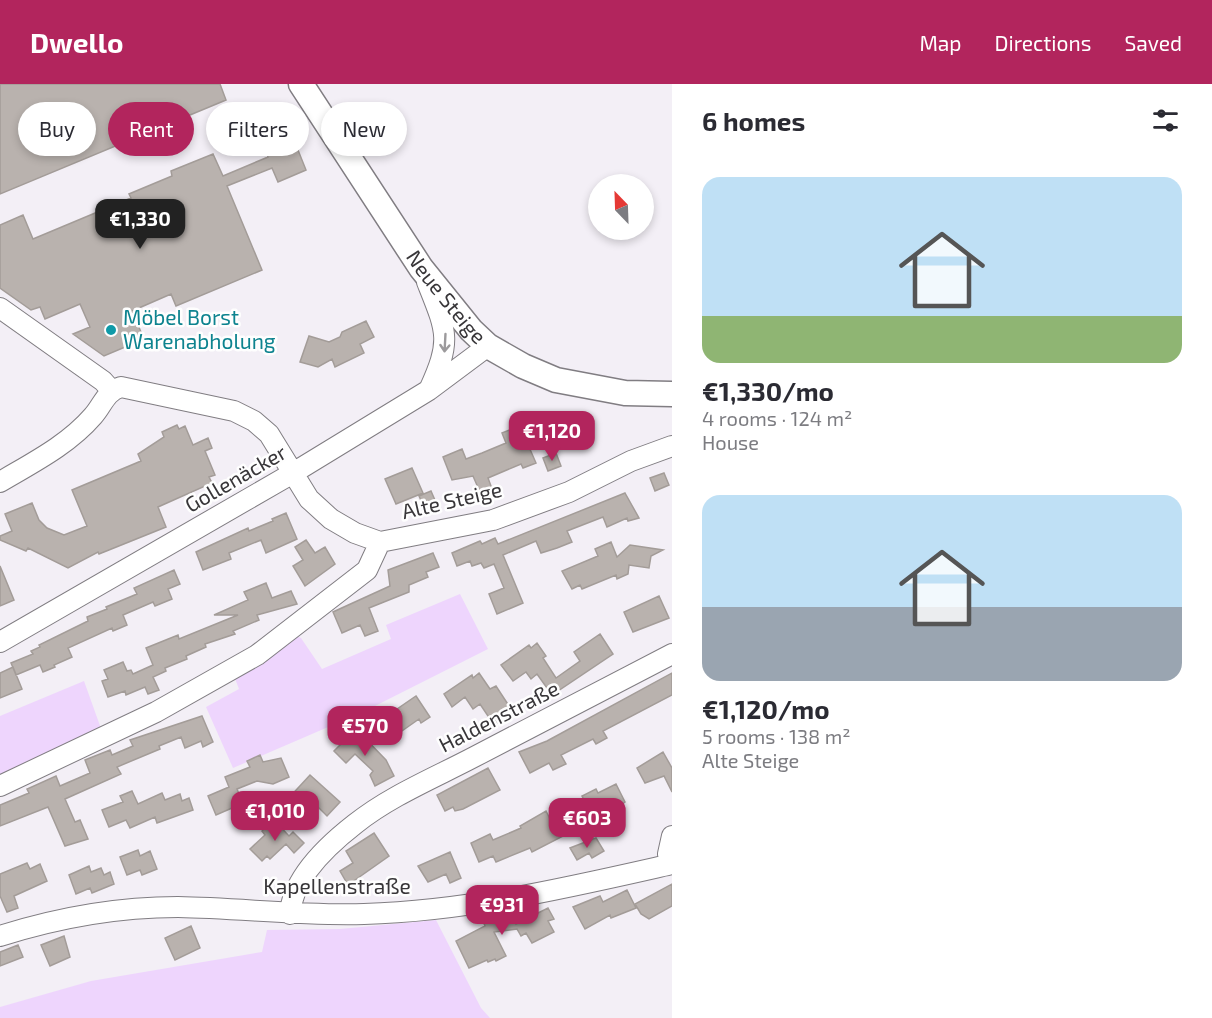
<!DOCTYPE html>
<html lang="en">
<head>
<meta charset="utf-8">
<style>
	body { margin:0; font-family:"Exo 2",sans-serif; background:#f7f7f7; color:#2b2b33; height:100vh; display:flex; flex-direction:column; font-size:22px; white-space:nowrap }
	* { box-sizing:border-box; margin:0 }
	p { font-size:20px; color:#7c7c81 }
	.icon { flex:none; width:33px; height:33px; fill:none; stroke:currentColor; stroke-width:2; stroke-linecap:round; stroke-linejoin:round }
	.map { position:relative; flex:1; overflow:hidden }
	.sheet { display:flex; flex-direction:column; background:#fff; width:540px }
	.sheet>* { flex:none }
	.hud { position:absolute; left:18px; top:18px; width:564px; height:54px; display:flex; gap:12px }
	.needle { width:39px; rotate:337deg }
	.buttons { position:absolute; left:588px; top:90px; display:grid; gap:12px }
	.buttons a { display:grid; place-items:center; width:66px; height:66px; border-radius:50%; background:#fff; box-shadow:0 3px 9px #0003; font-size:30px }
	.price { position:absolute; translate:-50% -51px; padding:0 14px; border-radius:12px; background:#b2255d; color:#fff; font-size:20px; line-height:39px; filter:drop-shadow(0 2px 3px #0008) }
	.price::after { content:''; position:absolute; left:50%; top:36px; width:18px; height:14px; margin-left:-9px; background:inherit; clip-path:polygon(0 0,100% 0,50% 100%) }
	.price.current { background:#222; color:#fff }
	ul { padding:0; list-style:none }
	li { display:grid; align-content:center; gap:12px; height:318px; padding:0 30px }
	li span { display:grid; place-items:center; height:186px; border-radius:18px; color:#555 }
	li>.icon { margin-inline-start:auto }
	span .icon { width:108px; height:108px; fill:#fffc; stroke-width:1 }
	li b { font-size:26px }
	h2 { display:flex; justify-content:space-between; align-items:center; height:72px; padding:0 30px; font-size:26px }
	.pill { padding:0 21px; border-radius:27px; background:#fff; box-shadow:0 3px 9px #0003; font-size:21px; line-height:54px }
	.pill.current { background:#b2255d; color:#fff }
	header { display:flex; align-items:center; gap:36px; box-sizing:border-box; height:84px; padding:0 30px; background:#b2255d; color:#fff }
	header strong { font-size:28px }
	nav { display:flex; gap:33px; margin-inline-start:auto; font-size:21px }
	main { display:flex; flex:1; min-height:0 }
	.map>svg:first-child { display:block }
	.green { fill:#eed5fd }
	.building { fill:#b9b2ae; stroke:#a39c98; stroke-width:1.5 }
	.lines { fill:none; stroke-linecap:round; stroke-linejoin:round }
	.minor-casing { stroke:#807d82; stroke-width:22 }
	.major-casing { stroke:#807d82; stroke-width:27 }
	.minor { stroke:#fff; stroke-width:20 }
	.major { stroke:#fff; stroke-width:24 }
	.oneway { stroke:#9c9a9c }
	.culture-dot { fill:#0f9aa8; stroke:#fefefe; stroke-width:2 }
	.labels { text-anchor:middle; stroke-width:5; stroke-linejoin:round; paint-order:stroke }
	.street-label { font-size:21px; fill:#383639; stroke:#fefefe }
	.culture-label { font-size:21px; fill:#0d838f; stroke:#fefefe; text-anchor:start }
</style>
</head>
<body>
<header>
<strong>Dwello</strong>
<nav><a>Map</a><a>Directions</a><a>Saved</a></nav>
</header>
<main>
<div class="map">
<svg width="672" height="934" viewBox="0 0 672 934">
	<rect width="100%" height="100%" fill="#f3eff6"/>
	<path class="green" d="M460,510L488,565L363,628L233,684L206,623L239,605L234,592L294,551L301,554L322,585L391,555L386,541Z
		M84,597L104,653L0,702V632Z
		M436,836L481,924L490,934H0V923L91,897L262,868L267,846L340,845Z"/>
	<path class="building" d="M0,0H220L226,16L0,110Z
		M292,51L306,86L278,98L272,84L227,102L262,186L176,222L171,210L132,227L144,255L104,272L73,250L90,243L80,220L45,235L40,223L31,226L0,204V141L23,131L33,155L131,114L129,110L172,92L171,87L213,70L223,92L268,73L263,63Z
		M366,237L374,253L360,260L364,269L335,283L332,275L318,283L300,278L309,252L329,258L340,253L342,248Z
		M177,341L179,345L185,342L193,361L208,354L212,364L205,367L215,391L209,393L212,399L158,423L166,443L99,470L98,468L68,484L28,464L26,467L0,456V452L12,447L5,430L32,419L39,436L47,444L64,451L87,442L72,406L141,377L138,370L164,353L162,348Z
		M512,345L514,350L522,347L536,379L523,384L521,380L488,394L494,410L483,415L473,392L452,396L443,373L462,365L466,375L482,369L506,359L502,349Z
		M556,369L561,382L548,387L543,374Z
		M412,384L423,409L396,420L385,395Z
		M664,389L669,401L655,407L650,394Z
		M431,407L438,423L426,428L419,412Z
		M625,409L639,434L628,437L627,434L607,443L603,433L567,447L572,458L557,464L541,469L536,457L503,471L523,519L497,530L489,510L504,504L494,480L484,484L481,479L472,482L470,477L457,482L452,469L480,457L482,460L495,454L498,460Z
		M286,429L297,455L266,469L261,456L229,469L231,475L203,486L196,468L248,444L249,447L273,437L272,435Z
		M306,456L315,469L325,463L335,480L305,502L293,482L303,476L295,463Z
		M611,458L617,473L630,461L663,466L651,472L649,484L629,481L628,490L617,495L616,491L582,505L580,501L572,505L562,487L598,472L595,465Z
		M433,469L439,483L426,488L428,493L409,501V508L369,524L378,547L365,552L360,541L342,549L333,528L390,502L388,486Z
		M0,482L14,516L0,522Z
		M174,486L180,500L168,505L172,515L155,522L153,518L123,531L127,541L113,547L112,544L68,564L72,573L54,581L55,583L43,588L40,581L16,591L11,579L33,570L31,567L40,563L39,561L88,537L87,533L107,525L106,523L137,510L134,504Z
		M266,499L272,514L291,507L297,520L257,531L259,536L233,547L235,550L205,560L206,563L186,572L187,575L165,584L166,587L153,593L159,606L148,610L145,603L126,611L125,607L108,613L102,597L108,595L104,586L123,578L127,587L131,586L133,590L153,581L146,564L178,551L179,555L238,531H214L248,516L244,508Z
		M659,512L669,534L633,548L624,528Z
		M600,550L613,570L552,611L537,590L531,595L526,588L513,597L501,581L529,561L531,564L537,559L546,572L543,574L556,594L580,577L574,568Z
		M13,583L22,605L0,614V589Z
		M479,589L490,605L496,602L513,628L494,641L480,620L473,625L465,613L452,623L444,610L472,591L473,594Z
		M672,589V611L603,647L607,654L596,660L593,655L561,671L566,680L553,686L549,679L530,689L519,668L547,657Z
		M416,612L430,633L421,639L419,635L399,649L387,632Z
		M202,632L213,658L203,663L201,657L185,664L181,653L159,662L160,665L117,683L121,690L65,715L75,738L80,736L88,755L65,762L48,723L0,742V721L29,709L27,705L56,692L60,702L90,689L85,676L110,666L112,671L133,662L130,656Z
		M356,645L386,676L394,692L375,702L370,691L373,687L355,670L346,679L334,667Z
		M663,668L672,684V708L664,692L645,699L637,684Z
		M260,671L263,678L281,674L289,693L273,700L257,697L237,705L245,724L234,728L232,724L216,731L208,712L229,703L225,693L250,683L247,677Z
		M488,684L500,706L463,725L455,727L453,723L445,727L437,711Z
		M310,691L340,718L327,732L311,716L299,729L286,717Z
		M616,700L625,718L596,738L582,712L596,705L598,709Z
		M132,707L138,720L162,709L165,716L180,710L182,717L189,714L193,726L157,739L155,733L130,744L126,736L109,743L102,726L123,718L120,712Z
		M546,727L550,735L559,730L569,749L532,768L530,764L496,778L493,772L479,778L471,759L490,750L493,756L521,744L520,742Z
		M274,736L289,752L293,748L304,759L294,769L286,760L270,775L267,772L262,777L250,765L265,751L262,747Z
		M374,749L389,772L348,801L340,787L353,779L346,767Z
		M596,754L604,767L592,774L589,769L577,776L570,764Z
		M138,766L140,772L150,767L157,785L142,791L140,786L127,791L120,773Z
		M450,768L461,794L450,799L446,790L428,798L418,782Z
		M27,779L30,785L40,780L47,797L14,812L18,824L7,828L0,812V790Z
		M89,782L91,788L101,784L104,791L110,788L114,800L92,809L90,804L76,810L69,791Z
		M672,800V822L649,835L641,830L635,820Z
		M627,806L636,824L611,834L610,831L585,845L573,823L600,812L603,818Z
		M548,824L554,835L548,837L554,848L532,859L526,849L521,852L517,845L494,848L506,872L496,877L495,875L488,878L487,876L469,884L456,857L485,842L483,837L497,829L515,827L516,840Z
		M191,842L200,864L175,876L165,854Z
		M64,852L70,873L50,882L41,861Z
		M18,861L23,873L0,882V868Z"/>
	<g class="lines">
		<defs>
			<path id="minor" d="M427,198C447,248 452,256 429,306
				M0,224L103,297L111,306
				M0,398C32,379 68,361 93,332C103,321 105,308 121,303L234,327L254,337L269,350L309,415L331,435L355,449L380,458L493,436L569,408L631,377L672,362
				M0,558L293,389L429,306L488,262
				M0,702L156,628L257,571L367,486L380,458
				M670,780L668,770L672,752
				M290,830C292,794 328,761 355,740C390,712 434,694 474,673C540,639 606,605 672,570
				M0,852C57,834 118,823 178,823C240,824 302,832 364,830C469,827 570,803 672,780"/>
			<g id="major">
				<path id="s1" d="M301,0L421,184L471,246L488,262L523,282L556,296L625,309L672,310"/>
			</g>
		</defs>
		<use href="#minor" class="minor-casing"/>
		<use href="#major" class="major-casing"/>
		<use href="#minor" class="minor"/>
		<use href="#major" class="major"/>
	</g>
	<defs><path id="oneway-shaft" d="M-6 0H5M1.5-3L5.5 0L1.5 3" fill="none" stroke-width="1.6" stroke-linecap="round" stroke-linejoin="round" transform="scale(1.5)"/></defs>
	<use class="oneway" href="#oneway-shaft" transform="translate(445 259) rotate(93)"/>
	<circle class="culture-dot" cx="111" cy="246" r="6"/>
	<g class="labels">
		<g class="street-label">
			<text dy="7" stroke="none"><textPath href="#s1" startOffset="258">Neue Steige</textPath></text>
			<text transform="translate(236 395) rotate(-30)" y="7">Gollenäcker</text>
			<text transform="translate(452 417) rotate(-13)" y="7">Alte Steige</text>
			<text transform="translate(499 633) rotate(-27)" y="7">Haldenstraße</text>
			<text x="337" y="810">Kapellenstraße</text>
		</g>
		<g class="culture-label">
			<text x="123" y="241">Möbel Borst<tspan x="123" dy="24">Warenabholung</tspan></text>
		</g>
	</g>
</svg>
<div class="buttons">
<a><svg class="needle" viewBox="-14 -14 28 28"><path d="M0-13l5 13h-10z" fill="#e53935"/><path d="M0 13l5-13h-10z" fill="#7c7c81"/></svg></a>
</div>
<b class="price current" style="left:140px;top:166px">€1,330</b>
<b class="price" style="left:552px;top:378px">€1,120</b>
<b class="price" style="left:365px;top:673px">€570</b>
<b class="price" style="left:275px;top:758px">€1,010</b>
<b class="price" style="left:587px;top:765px">€603</b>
<b class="price" style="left:502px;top:852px">€931</b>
<div class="hud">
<a class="pill">Buy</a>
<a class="pill current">Rent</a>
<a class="pill">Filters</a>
<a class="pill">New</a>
</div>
</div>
<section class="sheet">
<h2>6 homes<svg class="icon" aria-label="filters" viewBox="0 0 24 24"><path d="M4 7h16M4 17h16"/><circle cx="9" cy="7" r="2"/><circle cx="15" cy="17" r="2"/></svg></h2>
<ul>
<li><span style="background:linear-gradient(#bfe0f5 75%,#8fb573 0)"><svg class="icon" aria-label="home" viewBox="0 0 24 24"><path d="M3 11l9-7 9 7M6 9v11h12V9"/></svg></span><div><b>€1,330/mo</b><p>4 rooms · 124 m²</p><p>House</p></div></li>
<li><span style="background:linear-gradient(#bfe0f5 60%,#9aa5b1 0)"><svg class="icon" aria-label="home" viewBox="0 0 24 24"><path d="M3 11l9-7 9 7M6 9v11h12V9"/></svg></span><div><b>€1,120/mo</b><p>5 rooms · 138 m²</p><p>Alte Steige</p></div></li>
</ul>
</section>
</main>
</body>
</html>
